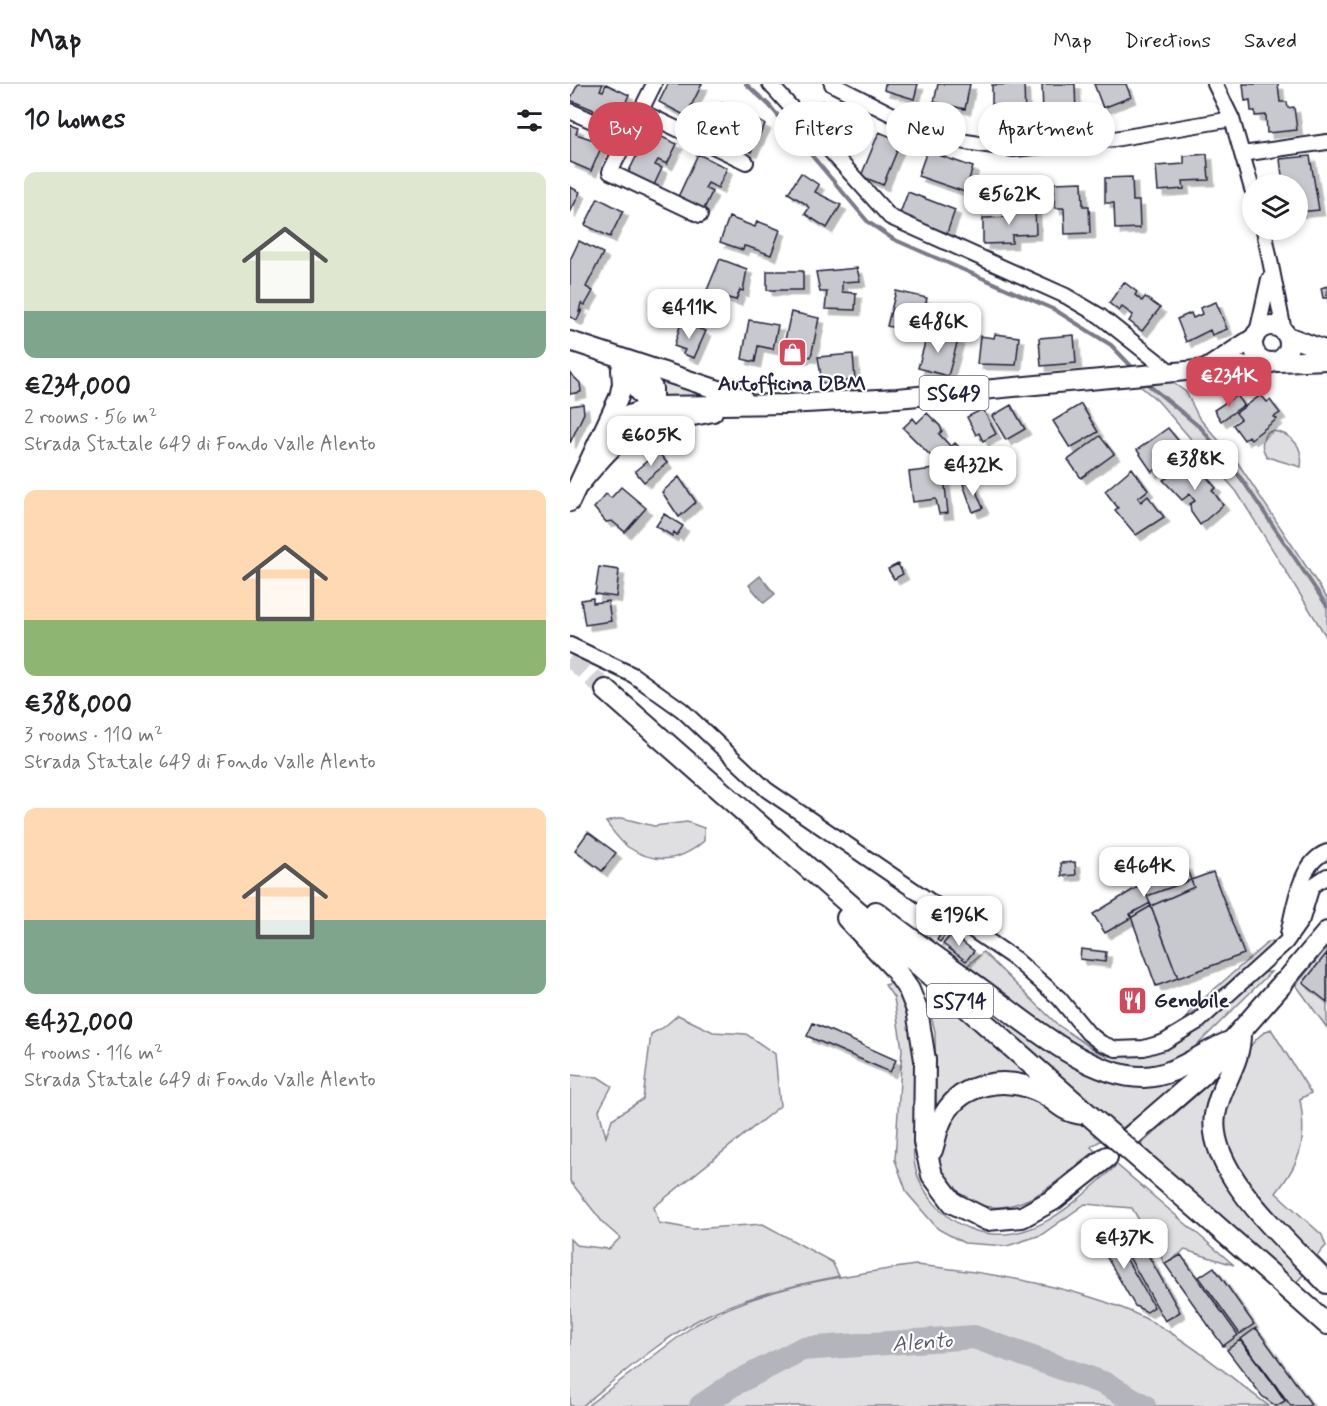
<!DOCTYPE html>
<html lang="en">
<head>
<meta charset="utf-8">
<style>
	body { margin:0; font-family:Mynerve,sans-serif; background:#f6f6f6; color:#202124; height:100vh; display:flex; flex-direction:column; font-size:22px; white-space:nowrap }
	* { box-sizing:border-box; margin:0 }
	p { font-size:20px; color:#757577 }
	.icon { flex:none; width:33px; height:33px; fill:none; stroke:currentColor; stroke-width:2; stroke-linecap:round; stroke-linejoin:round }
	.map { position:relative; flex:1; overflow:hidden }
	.details { display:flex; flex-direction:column; background:#fff; width:570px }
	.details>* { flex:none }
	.hud { position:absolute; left:18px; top:18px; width:570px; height:54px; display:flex; gap:12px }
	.buttons { position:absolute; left:672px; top:90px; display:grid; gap:12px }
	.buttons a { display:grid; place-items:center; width:66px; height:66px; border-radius:50%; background:#fff; box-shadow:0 3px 9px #0003; font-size:30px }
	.price { position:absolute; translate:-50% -51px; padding:0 14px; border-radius:12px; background:#fff; color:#222; font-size:20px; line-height:39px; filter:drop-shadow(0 2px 3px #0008) }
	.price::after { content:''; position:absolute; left:50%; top:36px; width:18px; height:14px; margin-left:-9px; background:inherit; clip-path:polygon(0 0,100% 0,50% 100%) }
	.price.selected { background:#d1495b; color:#fff }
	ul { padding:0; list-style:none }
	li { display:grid; align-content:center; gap:12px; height:318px; padding:0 24px }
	li span { display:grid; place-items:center; height:186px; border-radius:12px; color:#555 }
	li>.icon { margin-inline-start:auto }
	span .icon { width:108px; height:108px; fill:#fffc; stroke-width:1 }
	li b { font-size:26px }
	h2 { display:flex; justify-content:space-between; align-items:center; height:72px; padding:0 24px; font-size:26px }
	.pill { padding:0 21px; border-radius:27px; background:#fff; box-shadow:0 3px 9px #0003; font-size:21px; line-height:54px }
	.pill.selected { background:#d1495b; color:#fff }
	header { display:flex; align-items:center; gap:36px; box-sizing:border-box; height:84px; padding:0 30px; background:#fff; border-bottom:2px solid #e0e0e0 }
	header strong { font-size:28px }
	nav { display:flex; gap:33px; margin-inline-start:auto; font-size:21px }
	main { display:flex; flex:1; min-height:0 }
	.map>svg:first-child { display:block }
	.green { fill:#dfdfe2; stroke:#80808e; stroke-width:1.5 }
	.water { fill:#b4b4bc; stroke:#7a7a88; stroke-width:1.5 }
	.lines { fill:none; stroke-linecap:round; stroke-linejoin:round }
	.stream { stroke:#7a7a88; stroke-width:4 }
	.river { stroke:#b4b4bc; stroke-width:24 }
	.building { fill:#c8c8cf; stroke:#22223b; stroke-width:1.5; filter:url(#shadow) }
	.highway-tunnel { stroke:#d3d3d8; stroke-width:20; stroke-dasharray:20 10; stroke-linecap:butt }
	.minor-casing { stroke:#22223b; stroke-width:18 }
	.major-casing { stroke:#22223b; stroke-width:22 }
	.highway-casing { stroke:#22223b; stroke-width:24 }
	.minor { stroke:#fff; stroke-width:14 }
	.major { stroke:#fff; stroke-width:18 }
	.highway { stroke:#fff; stroke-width:20 }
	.highway-bridge-casing { stroke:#22223b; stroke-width:24; stroke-linecap:butt }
	.highway-bridge { stroke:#fff; stroke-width:20 }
	.labels { text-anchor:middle; stroke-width:4.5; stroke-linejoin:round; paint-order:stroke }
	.shield { fill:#fff; stroke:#646476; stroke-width:1.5 }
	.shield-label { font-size:20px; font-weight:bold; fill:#22223b }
	.poi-label { font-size:21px; font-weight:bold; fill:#22223b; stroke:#fff }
	.water-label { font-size:22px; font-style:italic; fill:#5c5c6f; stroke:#fff }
</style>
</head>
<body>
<header>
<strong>Map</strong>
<nav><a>Map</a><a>Directions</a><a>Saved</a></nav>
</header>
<main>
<section class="details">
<h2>10 homes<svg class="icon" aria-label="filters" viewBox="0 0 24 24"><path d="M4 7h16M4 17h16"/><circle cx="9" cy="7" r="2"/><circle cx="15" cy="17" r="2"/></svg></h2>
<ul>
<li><span style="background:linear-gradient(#dfe7d0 75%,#7fa58c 0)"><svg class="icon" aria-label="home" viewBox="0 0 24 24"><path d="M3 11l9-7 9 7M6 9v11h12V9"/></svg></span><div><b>€234,000</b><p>2 rooms · 56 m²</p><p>Strada Statale 649 di Fondo Valle Alento</p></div></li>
<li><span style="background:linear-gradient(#ffd9b3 70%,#8fb573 0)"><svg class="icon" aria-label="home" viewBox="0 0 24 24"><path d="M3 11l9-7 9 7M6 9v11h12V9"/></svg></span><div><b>€388,000</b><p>3 rooms · 110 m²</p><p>Strada Statale 649 di Fondo Valle Alento</p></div></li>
<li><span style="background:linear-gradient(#ffd9b3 60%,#7fa58c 0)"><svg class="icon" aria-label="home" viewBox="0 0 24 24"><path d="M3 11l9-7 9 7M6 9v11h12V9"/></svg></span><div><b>€432,000</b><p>4 rooms · 116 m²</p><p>Strada Statale 649 di Fondo Valle Alento</p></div></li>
</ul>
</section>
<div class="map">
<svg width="757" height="1322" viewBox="0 0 757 1322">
	<defs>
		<filter id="shadow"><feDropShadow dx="5.5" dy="5.5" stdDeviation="0" flood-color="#0004"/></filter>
	</defs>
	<rect width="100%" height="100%" fill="#fff"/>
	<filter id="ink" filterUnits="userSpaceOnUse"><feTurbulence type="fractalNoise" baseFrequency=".0167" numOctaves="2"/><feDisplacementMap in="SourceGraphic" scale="12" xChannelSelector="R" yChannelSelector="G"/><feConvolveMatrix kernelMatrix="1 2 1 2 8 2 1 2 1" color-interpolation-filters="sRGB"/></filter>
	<g filter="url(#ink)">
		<path class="green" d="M85,295L113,298L138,311L89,314Z
			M602,298L616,308L629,334L666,376L757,514V554L667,408L587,316L570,302Z
			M702,347C722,349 734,363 731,383L697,373C691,364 691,359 696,349Z
			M52,734L84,742L117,738L134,744V757C110,778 85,781 58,763C49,757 42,746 36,738Z
			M698,858H706L616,935L622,925Z
			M757,863V944L726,901Z
			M413,868L488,941L526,967L539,972L573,969L691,889L701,888L616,972L613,996L550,1046L523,1061L521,1063L525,1067C490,1094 447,1140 399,1117C380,1107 373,1095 367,1075L365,947L357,917Z
			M326,898C355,938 346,998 345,1045C344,1056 342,1071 345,1082C350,1108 375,1136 400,1145C460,1167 506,1117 547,1081L664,1181L615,1166L595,1180L562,1124L515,1120L471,1151L437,1162L394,1159L368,1145L337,1109L325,1076L332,965L324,914L315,901Z
			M108,931L143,948L176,950L205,970L210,1022L84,1123L89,1139L123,1145L193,1140L262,1178L269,1192C226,1201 182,1211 142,1229C101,1247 47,1294 12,1322H0V1155L6,1161L39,1165L50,1154L34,1140L0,1097V991L28,993L42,1002L29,1026L36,1053L42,1035L73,1015L81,950L94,943Z
			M701,945L741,1009L730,1015C737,1056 732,1076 706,1109L752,1151L756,1162C744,1173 738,1189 725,1199L568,1063L649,991L637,1027V1058C642,1050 648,1042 651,1033C660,1007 673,955 701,945Z
			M346,1181C417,1188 521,1204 584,1239C626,1262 661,1294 699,1322H575L537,1300L404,1253L536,1300L574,1322H132L163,1302L232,1266L390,1253L232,1265L162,1301L130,1322H17L123,1242C189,1203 270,1192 346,1181Z"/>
		<path class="water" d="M190,492L205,510L194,519L179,501Z"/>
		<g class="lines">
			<path class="stream" d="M176,0L199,21L298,138L323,155L485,226L541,261L564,285
				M575,298L632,345L673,397L757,522"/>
			<path class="river" d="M131,1322L162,1301L232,1265L404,1253L536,1300L574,1322"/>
		</g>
		<path class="building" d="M8,0H33L30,6L33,7L36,0L59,11L45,41L22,31L24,26L0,16Z
			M98,0H132L116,32L89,18Z
			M315,0H348L344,15L314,6Z
			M368,0H400L395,25L364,18Z
			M454,0L455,32H422V1Z
			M472,0H505L506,31L473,32Z
			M524,0H556L561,13L533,24Z
			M673,0H708L710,18H717L718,24L724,23L727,46L697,49L696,31L685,32V27H681L680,16L675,17Z
			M252,17L297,38L288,58L243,37Z
			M152,19L170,28L166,35L170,37L174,30L195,40L181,68L140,44Z
			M0,41L8,44L6,50L33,59L21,87L0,78Z
			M79,47L107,60L97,80L88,76L85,81L92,84L84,101L58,89Z
			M309,48L331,57L313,101L291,92Z
			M357,67L403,83L395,108L348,92Z
			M128,70L157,84L148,104L138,99L135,104L142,108L134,125L108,113Z
			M637,70L639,96L613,97L614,105L588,107L586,82L614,80V72Z
			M740,72L749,126L728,128V100H713L710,75Z
			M231,89L249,101L245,108L271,121L257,144L235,130L239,124L236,120L218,109Z
			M562,93L563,117H569L570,144L545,145L544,119H535V94Z
			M512,98L513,122H519L520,149L495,150L494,124H485L484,99Z
			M0,103L10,108L0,129Z
			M338,108L385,126L377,149L329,132Z
			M28,114L53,127L40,153L15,141Z
			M465,124L466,150L442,151V159L413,160V134L440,133V125Z
			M159,133L185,143L187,137L210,146L201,171L179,163L174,162L173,166L150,158Z
			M9,157L33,169L16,203L23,207L15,221L11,219L9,228L12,226L7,236L0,233V176Z
			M150,175L177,185L173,207L170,206L166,216L142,210V208L137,206Z
			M287,184L290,197L272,198V208L286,209L285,226L255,225L257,208H250L246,188Z
			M197,187H233V206H197Z
			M554,198L567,208L565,211L572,217L575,213L590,224L572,247L559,237L563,231L552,223L549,227L539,219Z
			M757,202V214H753L751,204Z
			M326,207L357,214L349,250L317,242Z
			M646,218L657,245L642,251L640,246L616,258L607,235L621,229L623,234L632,230L630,224Z
			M221,228L249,234L241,273L235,272L234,274L212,270Z
			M179,236L208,241L203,265L188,262L185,278L172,275Z
			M111,239L136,247L124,274L113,270L115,266L104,262Z
			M358,248L388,256L378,292L348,284Z
			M425,250L449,253L446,281L407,280L410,252L424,254Z
			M504,251L506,279L471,282L469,254Z
			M283,270L285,296L252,299L248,273Z
			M0,289L10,299L11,308L0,310Z
			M667,311L674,321L651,337L644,326Z
			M691,311L697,318L700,316L710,329L704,333L707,335L681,355L679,352L674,356L663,341L671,335L666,329Z
			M13,320L14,329L0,359V322Z
			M511,320L528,348L500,364L483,337Z
			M441,321L455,345L436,356L422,332Z
			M413,325L426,350L413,357L409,349L406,351L397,333Z
			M357,329L370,342L372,347L369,350L381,363L385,359L390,364L385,369L389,373L384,379L376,366L373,369L370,366L362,373L333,344L343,334L347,339Z
			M598,344L615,365L595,374L594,380L582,388L567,366Z
			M530,352L544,370L511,394L498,376Z
			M88,368L97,379L74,398L65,387Z
			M624,378L646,404L642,406L653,421L630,441L621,428L620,420L625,417L620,410L612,416L593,396Z
			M373,384L378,429L369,430L366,415L343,418L339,388Z
			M562,384L578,406L568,414L571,418L578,412L594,433L566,451L545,426L548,424L535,407Z
			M109,393L126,418L109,433L92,408Z
			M402,397L413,424L403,428L393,400Z
			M51,403L76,424L55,448L42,437L36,438L24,424L36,410L41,414Z
			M94,430L113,442L107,451L104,448L102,452L86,442Z
			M328,480L333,490L324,495L318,485Z
			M29,483L49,486L46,513L25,510Z
			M23,514V519L38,517L41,537L15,541L11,516Z
			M18,748L46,769L32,787L5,766Z
			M505,778L506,791L492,792L491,779Z
			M615,781L624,803L581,822L535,849L523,830L581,795Z
			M643,788L674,870L608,894L577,812Z
			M580,819L608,894L586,902L560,830Z
			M373,846L377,849L370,858L367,856Z
			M382,850L404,867L396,877L373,860Z
			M511,865L536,868L535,878L510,875Z
			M757,869V918L733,899Z
			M243,939L326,976L320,988L237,952Z
			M538,1143L584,1223L577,1228L565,1222L524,1151Z
			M564,1146L610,1228L595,1237L549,1155Z
			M611,1171L668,1251L653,1262L595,1180Z
			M644,1183L684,1240L670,1250L629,1193Z
			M686,1244L741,1320L738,1322H721L671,1255Z
			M670,1256L705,1302L715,1317L706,1322L692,1312L657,1266Z"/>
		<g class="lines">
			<path class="highway-tunnel" d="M0,573L36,606"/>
			<defs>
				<path id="minor" d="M84,0L40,88L130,131
					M200,0L320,133L496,212L530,232L602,289
					M262,0L341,40L396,58L444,65L544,55L662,35
					M645,0L662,35L682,105
					M0,27L58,53
					M70,27L176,78
					M672,70L757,58
					M694,146L714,247
					M687,249L699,195
					M0,561L63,591L112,626L197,706L445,875L489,914L518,949L531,959L546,965L574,964L594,958L629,937L716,858L732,835L742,802L757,792
					M718,850C724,825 729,778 757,768"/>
				<path id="major" d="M683 260a18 18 0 1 1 36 0a18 18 0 1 1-36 0Z
					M717,252L757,267
					M0,257L173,314
					M708,278L757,276
					M64,279L83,304V329
					M636,285L685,253
					M51,286L74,315L90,325
					M32,349L59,331L84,322L217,320L327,314L702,279
					M8,402C20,388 32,373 46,360C72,338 111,335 143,328
					M0,418L49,313L52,300L51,286
					M713,899L757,847"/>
				<path id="highway" d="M36,606L519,1031
					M306,828C338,854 372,877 405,901C450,933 516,994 574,993C607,992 632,968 662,957
					M277,834L324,884L339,906L347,926L355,976L354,1058L362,1091L383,1119L417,1136L452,1133L483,1116L537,1073
					M670,948C671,980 650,1000 645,1031C636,1089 720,1159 757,1199
					M559,1054L632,991L713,899
					M362,1066C366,1054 367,1042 374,1031C393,998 435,992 468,1007C487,1015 490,1028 513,1030
					M641,1137L757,1240"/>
			</defs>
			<use href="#minor" class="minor-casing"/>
			<use href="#major" class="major-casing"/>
			<use href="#highway" class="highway-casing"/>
			<use href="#minor" class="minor"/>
			<use href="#major" class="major"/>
			<use href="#highway" class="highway"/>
			<defs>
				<path id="highway-bridge" d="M519,1031L641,1137"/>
			</defs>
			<use href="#highway-bridge" class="highway-bridge-casing"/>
			<use href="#highway-bridge" class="highway-bridge"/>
		</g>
	</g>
	<defs>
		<symbol id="shop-square" viewBox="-11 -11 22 22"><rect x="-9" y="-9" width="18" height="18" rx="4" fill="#d1495b" stroke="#fff"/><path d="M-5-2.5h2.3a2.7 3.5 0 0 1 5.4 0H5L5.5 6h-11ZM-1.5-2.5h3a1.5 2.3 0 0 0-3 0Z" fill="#fff"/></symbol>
		<symbol id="restaurant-square" viewBox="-11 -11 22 22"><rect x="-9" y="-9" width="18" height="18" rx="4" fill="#d1495b" stroke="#fff"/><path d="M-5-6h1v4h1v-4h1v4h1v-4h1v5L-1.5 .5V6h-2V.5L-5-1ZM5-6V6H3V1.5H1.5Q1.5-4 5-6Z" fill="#fff"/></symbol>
	</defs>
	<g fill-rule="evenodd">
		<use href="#shop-square" x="206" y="252" width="33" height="33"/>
		<use href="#restaurant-square" x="546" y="900" width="33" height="33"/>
	</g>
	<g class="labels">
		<g class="shield">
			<rect x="349.5" y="292" width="69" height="34" rx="4.5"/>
			<rect x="357" y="900" width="66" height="34" rx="4.5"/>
		</g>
		<g class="shield-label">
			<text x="384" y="316">SS649</text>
			<text x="390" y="924">SS714</text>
		</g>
		<g class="poi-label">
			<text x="222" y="306">Autofficina DBM</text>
			<text x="584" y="923" text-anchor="start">Genobile</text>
		</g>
		<g class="water-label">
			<text transform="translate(352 1257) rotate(-4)" y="8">Alento</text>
		</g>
	</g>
</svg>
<div class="buttons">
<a><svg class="icon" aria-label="layers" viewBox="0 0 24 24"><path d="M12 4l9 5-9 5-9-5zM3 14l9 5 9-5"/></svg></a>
</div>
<b class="price" style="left:439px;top:142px">€562K</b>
<b class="price" style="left:119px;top:256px">€411K</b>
<b class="price" style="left:368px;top:270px">€486K</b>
<b class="price selected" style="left:659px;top:324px">€234K</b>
<b class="price" style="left:81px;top:383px">€605K</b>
<b class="price" style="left:625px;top:407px">€388K</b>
<b class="price" style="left:403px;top:413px">€432K</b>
<b class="price" style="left:574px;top:814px">€464K</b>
<b class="price" style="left:389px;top:863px">€196K</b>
<b class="price" style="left:554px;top:1186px">€437K</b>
<div class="hud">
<a class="pill selected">Buy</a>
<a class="pill">Rent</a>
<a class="pill">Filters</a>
<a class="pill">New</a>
<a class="pill">Apartment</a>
</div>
</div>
</main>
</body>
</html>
